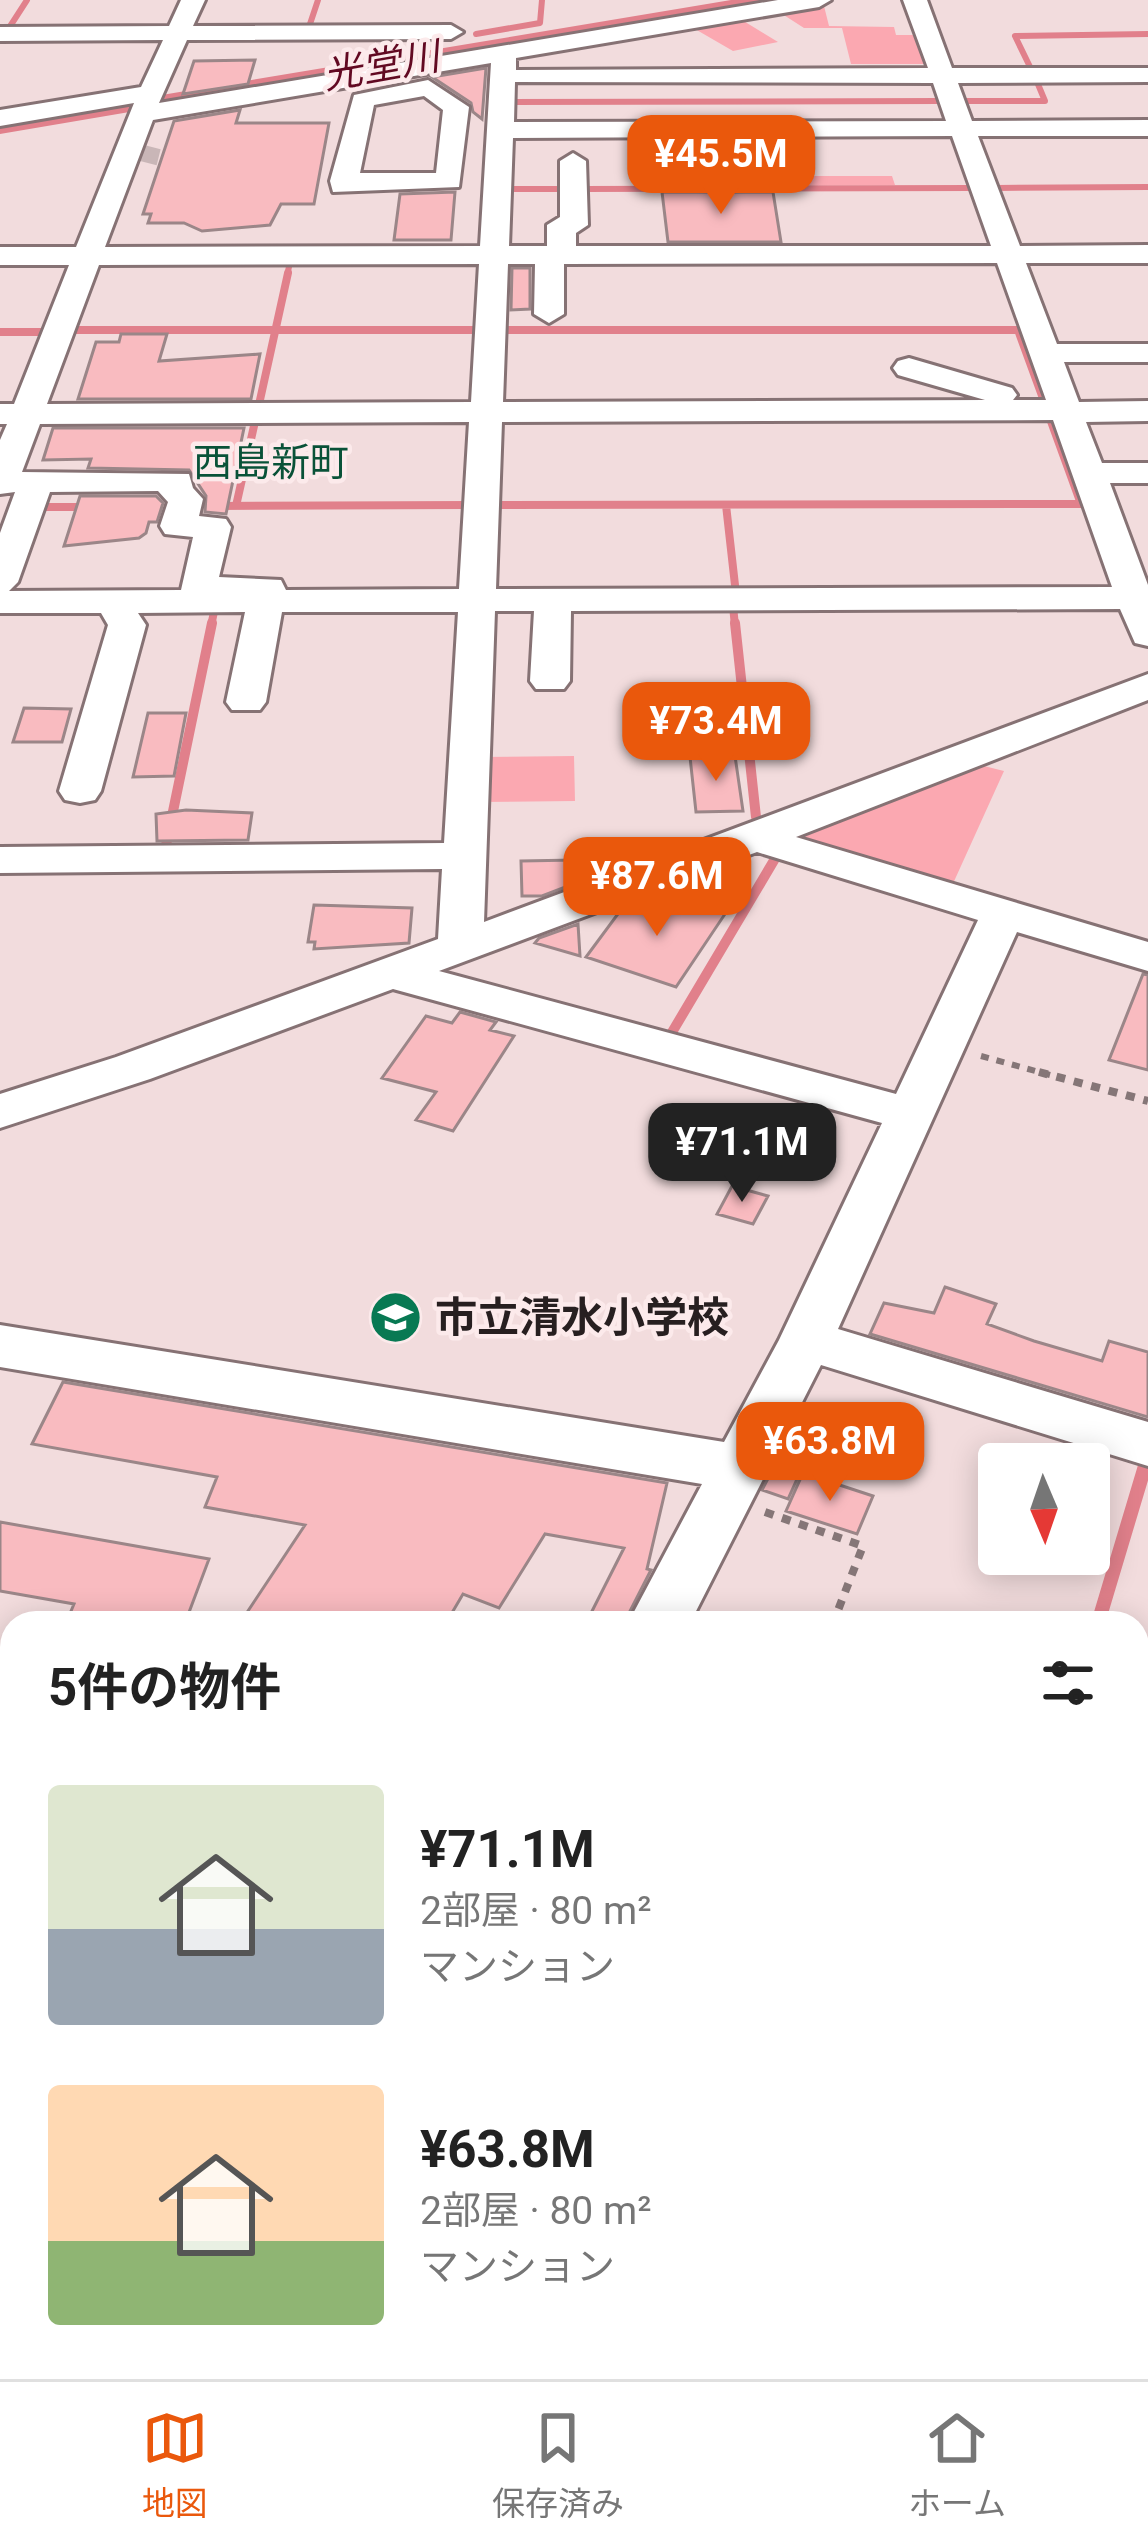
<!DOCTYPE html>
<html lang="ja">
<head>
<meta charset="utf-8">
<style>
	body { margin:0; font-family:Roboto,"Noto Sans JP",sans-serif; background:#f6f6f6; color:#222; height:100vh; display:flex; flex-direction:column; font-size:45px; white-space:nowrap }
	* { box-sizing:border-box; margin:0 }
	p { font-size:39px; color:#767676 }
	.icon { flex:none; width:66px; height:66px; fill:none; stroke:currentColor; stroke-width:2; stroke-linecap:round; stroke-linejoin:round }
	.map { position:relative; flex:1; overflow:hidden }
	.details { position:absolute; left:0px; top:1611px; width:1149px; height:768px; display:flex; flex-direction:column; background:#fff; border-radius:36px 36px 0 0; box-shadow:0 6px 30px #0003 }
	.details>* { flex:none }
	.needle { width:78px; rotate:178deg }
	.tools { position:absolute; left:978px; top:1443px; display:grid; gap:24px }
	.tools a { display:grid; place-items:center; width:132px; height:132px; border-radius:12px; background:#fff; box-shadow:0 6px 30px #0003; font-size:60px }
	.price { position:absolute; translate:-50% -102px; padding:0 27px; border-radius:24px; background:#ea580c; color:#fff; font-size:39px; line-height:78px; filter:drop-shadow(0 3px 6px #0008) }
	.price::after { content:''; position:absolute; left:50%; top:72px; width:36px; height:27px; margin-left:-18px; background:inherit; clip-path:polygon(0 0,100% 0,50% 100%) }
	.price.current { background:#222; color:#fff }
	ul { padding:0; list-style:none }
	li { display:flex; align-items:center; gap:36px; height:300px; padding:0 48px }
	li span { display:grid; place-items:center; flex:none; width:336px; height:240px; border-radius:12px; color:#555 }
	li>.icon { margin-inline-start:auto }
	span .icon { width:144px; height:144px; fill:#fffc; stroke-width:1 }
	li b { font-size:51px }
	h2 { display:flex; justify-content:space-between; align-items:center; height:144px; padding:0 48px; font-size:51px }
	.dock { display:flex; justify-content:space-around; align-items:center; height:168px; border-top:3px solid #e0e0e0; background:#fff; font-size:33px; color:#767676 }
	.dock a { display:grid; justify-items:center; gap:6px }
	.dock .current { color:#ea580c }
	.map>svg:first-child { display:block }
	.green { fill:#fba8b1 }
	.water { fill:#e1808b }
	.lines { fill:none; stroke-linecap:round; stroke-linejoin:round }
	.stream-far4 { stroke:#e1808b; stroke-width:6 }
	.stream-far3 { stroke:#e1808b; stroke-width:8 }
	.stream-far2 { stroke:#e1808b; stroke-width:10 }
	.stream-far1 { stroke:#e1808b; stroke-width:14 }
	.stream { stroke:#e1808b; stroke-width:16 }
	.building { fill:#f9bbc0; stroke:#9b8688; stroke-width:3 }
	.minor-tunnel { stroke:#c9b6b7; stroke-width:26; stroke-dasharray:26 14; stroke-linecap:butt }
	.minor-casing { stroke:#867274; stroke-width:6 }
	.path-far2 { stroke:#857677; stroke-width:6; stroke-dasharray:8 8; stroke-linecap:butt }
	.path-far1 { stroke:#857677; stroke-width:8; stroke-dasharray:9 9; stroke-linecap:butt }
	.path { stroke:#857677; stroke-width:10; stroke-dasharray:12 12; stroke-linecap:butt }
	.minor { fill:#fff; fill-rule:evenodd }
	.labels { text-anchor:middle; stroke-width:9; stroke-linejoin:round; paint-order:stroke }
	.far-water-label { font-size:39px; font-style:italic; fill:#620922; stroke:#fceaeb }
	.far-quarter-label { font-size:39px; fill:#095238; stroke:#fceaeb }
	.poi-label { font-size:42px; font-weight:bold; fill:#271f20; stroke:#fceaeb; text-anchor:start }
</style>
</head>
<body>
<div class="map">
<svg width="1148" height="2379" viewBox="0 0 1148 2379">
	<rect width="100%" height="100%" fill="#f2dcdd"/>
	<path class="green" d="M817,3L824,6L829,26L894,27L896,35H920L929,64H851L842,28H804L776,10Z
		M742,20L778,42L733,51L695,29Z
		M739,131H791L802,176H892L895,185L747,186Z
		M574,756L575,801L477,802L478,757Z
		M980,765L1004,771L951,888L800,843V834Z"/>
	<path class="water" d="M731,0H790L0,134V122Z"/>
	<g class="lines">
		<path class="stream-far4" d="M315,30H308L318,0
			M7,31L27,0
			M476,34L540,23L542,0
			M1033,73L1015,36L1148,34
			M961,101H1045L1035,77
			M509,102L941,101
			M996,188L1148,187
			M505,189H565
			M583,189L972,188
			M287,276L290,262"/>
		<path class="stream-far3" d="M74,330H480
			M501,330H1018L1045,404
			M0,332H43
			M258,409L288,273
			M491,505L1081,504L1049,416
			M726,505L736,594
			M214,506L470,505
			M236,506L256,417
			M33,507H88
			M733,606L735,626
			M211,626L215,607"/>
		<path class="stream-far2" d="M735,623L756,817
			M165,850L212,623
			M668,1039L776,857"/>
		<path class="stream-far1" d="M1098,1623L1148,1456"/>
		<path class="stream" d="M877,2379L880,2367"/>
	</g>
	<path class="building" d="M255,60L248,84L183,94L194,61Z
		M486,68L482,119L473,112L471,103L432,77Z
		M240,110L236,123H329L314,204H281L270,225L202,231L184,223H148L151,214H143L174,121Z
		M455,192L451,240H394L400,194Z
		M662,192H773L781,242H668Z
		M512,268H530V309L511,310Z
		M121,334H167L159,361L260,354L251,399H78L96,342H119Z
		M53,428H244L226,514L205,512L206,496L189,470L88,468L91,459L43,460Z
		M80,496H156L163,503L157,522H149L146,533L139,538L64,546Z
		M24,708L71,709L62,742H13Z
		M148,713H186L174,776L133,777Z
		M735,756L743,811L696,812L690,757Z
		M186,810L252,813L248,840L157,841L156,814Z
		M575,860L576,883L542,896H522L521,861Z
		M665,897L725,914L676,987L586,957L623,907L636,902L657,908Z
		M314,905L412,908L409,943L314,949L315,942H308Z
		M578,924L580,956L535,943L539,938Z
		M1143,974L1148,975V1070L1109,1060Z
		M460,1012L496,1022L490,1030L514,1036L453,1131L416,1120L436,1092L382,1078L426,1016L452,1023Z
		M732,1186L768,1196L753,1224L717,1214Z
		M945,1287L996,1304L987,1324L1034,1341L1102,1361L1109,1341L1148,1352V1417L870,1334L884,1303L934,1313Z
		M63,1382L667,1483L647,1569L651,1570L624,1623H586L624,1548L545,1534L499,1608L463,1594L446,1623H240L305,1525L205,1507L217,1477L32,1444Z
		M788,1440L811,1448L788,1499L762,1490Z
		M803,1473L873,1496L857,1534L786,1511Z
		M0,1522L209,1559L185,1623H66L74,1604L0,1591Z"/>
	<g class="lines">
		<path class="minor-tunnel" d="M144,162L148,146"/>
		<defs>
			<path id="minor" d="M181,0H205L193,26L451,25L463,32L451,39L187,40L159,103L778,0H831L819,7L516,58V70L928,68L903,0H927L952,68H1148V82L958,83L972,121L1148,120V136H978L1020,246L1148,245V263H1026L1057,344H1148V362H1064L1079,402L1148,401V421L1086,422L1102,463H1148V483H1110L1148,585V646L1135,643L1120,609L571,611L570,681L564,689H536L530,681L534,611H495L484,922L1148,674V700L796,837L1148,942V971L1017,932L838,1329L1148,1422V1466L821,1365L690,1623H628L702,1484L0,1367V1325L724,1442L779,1340L882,1123L393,989L150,1079L0,1128V1094L116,1057L438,939L442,869L0,873V847L444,843L458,612H282L266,702L260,710H232L226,702L245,612L138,613L146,625L101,791L95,800L80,803L65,800L59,791L108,625L101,613H0V533L15,492L0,494V440L7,424H0V404H14L69,265H0V247H76L134,103L0,126V110L141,87L163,40L0,41V27L169,26ZM491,63L480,246L105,247L153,120ZM515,82L933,83L946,121L514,122ZM952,136L991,246H576V233L588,225L586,161L573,153L560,161V217L547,225V246H509L513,138ZM997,263L1046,400H1013L1017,395L1012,388L909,358L898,361L893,368L898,375L985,400L503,402L508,264H535L534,314L549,323L564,314V264ZM479,264L471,402L47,404L99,265ZM1053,420L1112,587L496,589L502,422ZM469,422L459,589L286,590L281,580L219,577L231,527L226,519L199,516L203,499L193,488L189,474L22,472L40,424ZM158,491L168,502L160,526L165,534L193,537L181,590L9,591L18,582L50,492ZM757,852L978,920L896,1094L439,971Z
				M428,80L469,107L459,187L333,192L330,181L354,95ZM424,96L443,110L436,173H360L374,105Z
				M0,1687L12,1692V1748L0,1744Z
				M1137,2197L1148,2202V2278L1137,2273Z
				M228,2367H307L302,2379H223Z"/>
		</defs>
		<use href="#minor" class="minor-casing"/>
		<path class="path-far2" d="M981,1056L1050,1075"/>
		<path class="path-far1" d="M1039,1072L1148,1101
			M765,1512L863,1546L833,1623"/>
		<path class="path" d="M530,2379L534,2367"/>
		<use href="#minor" class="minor"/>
	</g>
	<defs>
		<symbol id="school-disc" viewBox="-11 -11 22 22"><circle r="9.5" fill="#087953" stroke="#fceaeb"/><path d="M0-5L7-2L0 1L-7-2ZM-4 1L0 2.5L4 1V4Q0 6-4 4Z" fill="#fff"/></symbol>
	</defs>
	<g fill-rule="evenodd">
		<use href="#school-disc" x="366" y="1288" width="59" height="59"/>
	</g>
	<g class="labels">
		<g class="far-water-label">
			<text transform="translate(381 65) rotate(-10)" y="14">光堂川</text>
		</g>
		<g class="far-quarter-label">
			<text x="271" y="476">西島新町</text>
		</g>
		<g class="poi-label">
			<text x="435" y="1332">市立清水小学校</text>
		</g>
	</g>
</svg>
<div class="tools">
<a><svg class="needle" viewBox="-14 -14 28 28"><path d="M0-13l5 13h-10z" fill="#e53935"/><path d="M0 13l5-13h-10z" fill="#767676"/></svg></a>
</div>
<b class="price" style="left:721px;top:217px">¥45.5M</b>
<b class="price" style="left:716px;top:784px">¥73.4M</b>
<b class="price" style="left:657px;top:939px">¥87.6M</b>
<b class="price current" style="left:742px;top:1205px">¥71.1M</b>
<b class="price" style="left:830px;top:1504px">¥63.8M</b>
<section class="details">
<h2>5件の物件<svg class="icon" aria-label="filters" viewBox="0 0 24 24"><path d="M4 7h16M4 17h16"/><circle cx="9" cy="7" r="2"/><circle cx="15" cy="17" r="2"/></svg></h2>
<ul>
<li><span style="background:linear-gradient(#dfe7d0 60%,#9aa5b1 0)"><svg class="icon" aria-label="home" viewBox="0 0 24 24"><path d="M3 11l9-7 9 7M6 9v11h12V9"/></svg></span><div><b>¥71.1M</b><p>2部屋 · 80 m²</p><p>マンション</p></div></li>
<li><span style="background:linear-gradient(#ffd9b3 65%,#8fb573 0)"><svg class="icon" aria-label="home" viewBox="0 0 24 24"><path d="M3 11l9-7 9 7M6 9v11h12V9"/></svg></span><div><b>¥63.8M</b><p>2部屋 · 80 m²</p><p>マンション</p></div></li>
</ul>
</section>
</div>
<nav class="dock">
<a class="current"><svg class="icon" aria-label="map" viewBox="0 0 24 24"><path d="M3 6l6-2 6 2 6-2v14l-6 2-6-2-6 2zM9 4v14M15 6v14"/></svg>地図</a>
<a><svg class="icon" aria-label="saved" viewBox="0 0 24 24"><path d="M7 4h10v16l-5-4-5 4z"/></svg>保存済み</a>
<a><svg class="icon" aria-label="home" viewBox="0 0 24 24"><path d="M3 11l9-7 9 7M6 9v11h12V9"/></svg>ホーム</a>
</nav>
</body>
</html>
